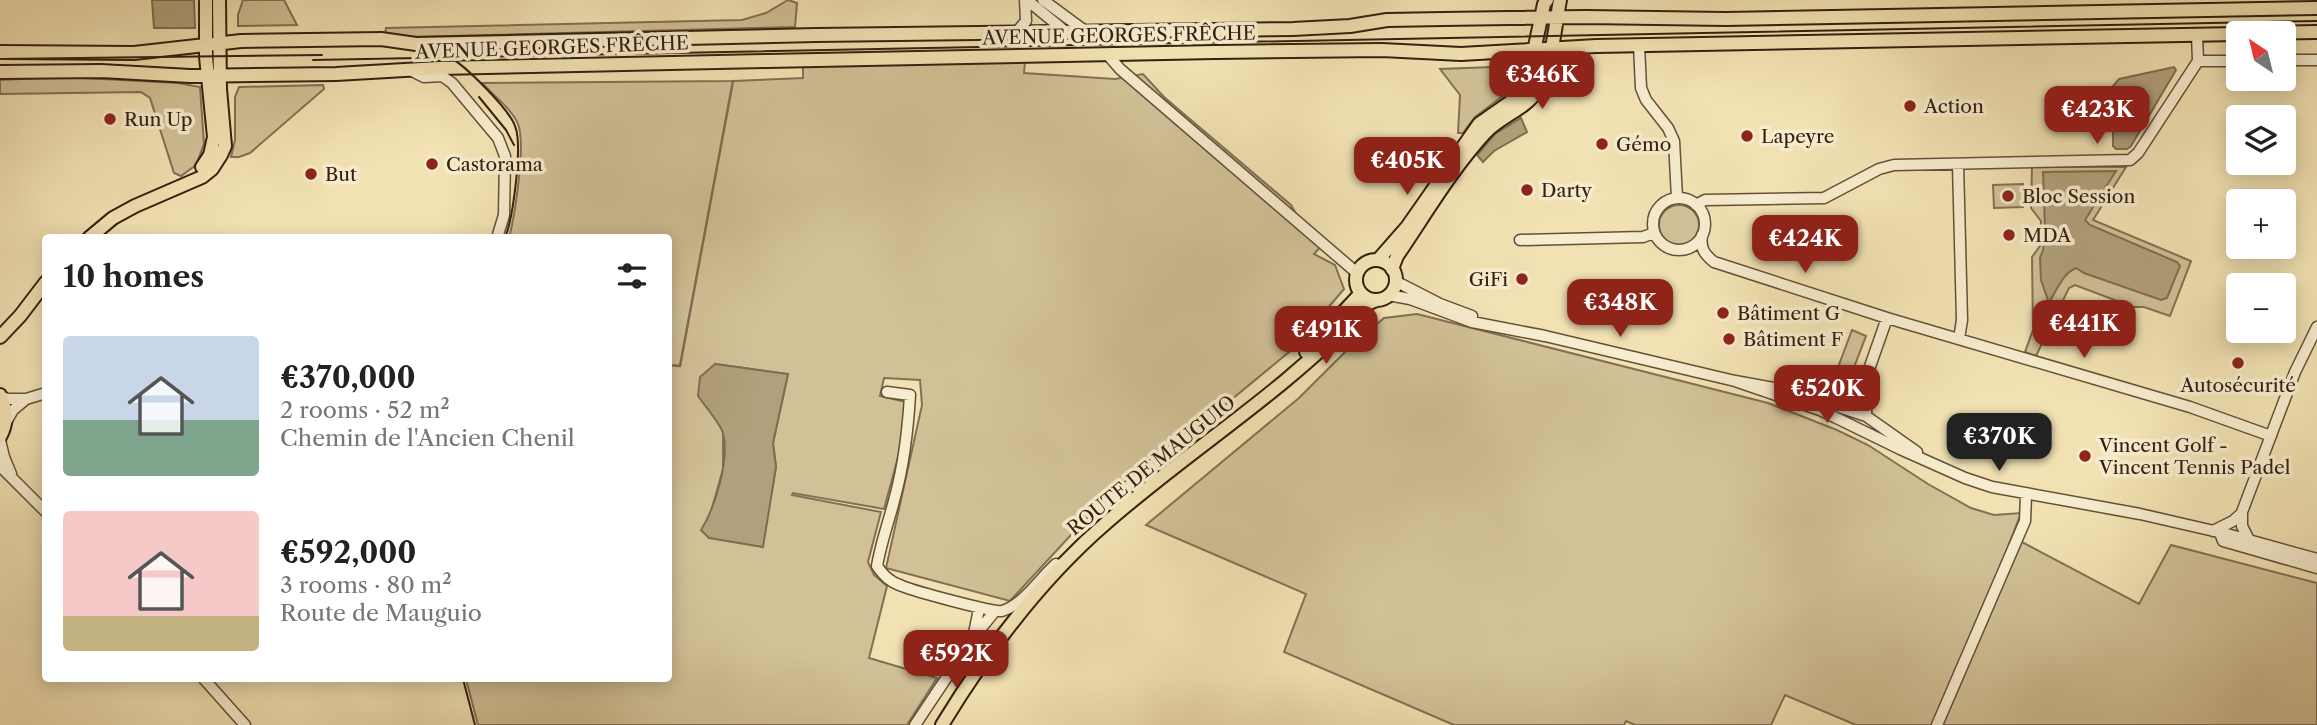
<!DOCTYPE html>
<html lang="en">
<head>
<meta charset="utf-8">
<style>
	body { margin:0; font-family:"Libre Caslon Text",serif; background:#f6f6f6; color:#222; height:100vh; display:flex; flex-direction:column; font-size:26px; white-space:nowrap }
	* { box-sizing:border-box; margin:0 }
	p { font-size:23px; color:#767676 }
	.icon { flex:none; width:38px; height:38px; fill:none; stroke:currentColor; stroke-width:2; stroke-linecap:round; stroke-linejoin:round }
	.map { position:relative; flex:1; overflow:hidden }
	.panel { position:absolute; left:42px; top:234px; width:630px; height:448px; display:flex; flex-direction:column; background:#fff; border-radius:7px; box-shadow:0 4px 18px #0003 }
	.panel>* { flex:none }
	.needle { width:46px; rotate:325deg }
	.fabs { position:absolute; left:2226px; top:21px; display:grid; gap:14px }
	.fabs a { display:grid; place-items:center; width:70px; height:70px; border-radius:7px; background:#fff; box-shadow:0 4px 18px #0003; font-size:35px }
	.price { position:absolute; translate:-50% -60px; padding:0 16px; border-radius:14px; background:#8f2418; color:#fff; font-size:23px; line-height:46px; filter:drop-shadow(0 2px 4px #0008) }
	.price::after { content:''; position:absolute; left:50%; top:42px; width:21px; height:16px; margin-left:-10px; background:inherit; clip-path:polygon(0 0,100% 0,50% 100%) }
	.price.selected { background:#222; color:#fff }
	ul { padding:0; list-style:none }
	li { display:flex; align-items:center; gap:21px; height:175px; padding:0 21px }
	li span { display:grid; place-items:center; flex:none; width:196px; height:140px; border-radius:7px; color:#555 }
	li>.icon { margin-inline-start:auto }
	span .icon { width:84px; height:84px; fill:#fffc; stroke-width:1 }
	li b { font-size:30px }
	h2 { display:flex; justify-content:space-between; align-items:center; height:84px; padding:0 21px; font-size:30px }
	.map>svg:first-child { display:block }
	.green { fill:#d2c197; stroke:#837053; stroke-width:2; fill-rule:evenodd }
	.water { fill:#b1a07b; stroke:#7f6d50; stroke-width:2 }
	.lines { fill:none; stroke-linecap:round; stroke-linejoin:round }
	.stream { stroke:#7f6d50; stroke-width:2.5 }
	.minor-casing { stroke:#645038; stroke-width:13 }
	.major-casing { stroke:#34200f; stroke-width:16 }
	.minor { stroke:#f7ecce; stroke-width:10 }
	.major { stroke:#f2e2b3; stroke-width:12 }
	.tram { stroke:#34200f; stroke-width:2 }
	.poi-dot { fill:#8f2418; stroke:#f7ecce; stroke-width:2.5 }
	.labels { text-anchor:middle; stroke-width:7; stroke-linejoin:round; paint-order:stroke }
	.street-label { font-size:19px; fill:#34200f; stroke:#f7ecce }
	.poi-label { font-size:19px; fill:#34200f; stroke:#f7ecce; text-anchor:start }
</style>
</head>
<body>
<div class="map">
<svg width="2317" height="725" viewBox="0 0 2317 725">
	<rect width="100%" height="100%" fill="#f2e2b3"/>
	<filter id="stains"><feTurbulence type="fractalNoise" baseFrequency=".00286" numOctaves="4"/><feColorMatrix values="0 0 0 0 .2 0 0 0 0 .09 0 0 0 0 .02 0 0 0 .5 -.17"/></filter>
	<radialGradient id="worn" r=".72"><stop offset=".6" stop-color="#630" stop-opacity="0"/><stop offset="1" stop-color="#630" stop-opacity=".3"/></radialGradient>
	<path class="green" d="M243,0H284L297,25L238,26V15Z
		M788,0L797,3L795,27L409,37L385,34L386,28L742,20L766,13Z
		M1025,62L1024,73L1115,79L1143,74L1164,97L1291,205L1300,221L1324,243L1314,254L1335,265L1344,289L1294,348L1220,409L1142,465L1082,523L1010,601L886,568L922,405L920,380L884,378L880,396L906,402L904,435L884,509L793,493L792,495L881,512L868,562L874,575L887,586L869,658L937,678L907,725H478L466,679H668V238H509C515,215 526,144 518,124C512,109 493,95 482,83L733,81L803,78V64ZM715,364L788,374L773,443L776,467L762,547L710,515L723,469V432Z
		M1520,66L1524,73L1516,86L1475,117L1463,133H1458L1460,95L1440,69Z
		M64,77L178,83L200,87L204,144L196,165L181,176L174,173L150,98L141,92L0,94V80Z
		M323,85L324,89L250,153L239,157H231L235,140V97L239,87Z
		M2032,167H2126L2093,220L2191,261L2170,316L2144,307H2133L2075,285L2069,288L2036,356L2025,352L2033,330L2032,257L2040,246L2041,221L2031,208Z
		M2023,184V207L1994,208L1993,185Z
		M1659 225a20 20 0 1 1 40 0a20 20 0 1 1-40 0Z
		M1417,314L1768,403L1837,430L1868,445L1928,484L1971,508L1994,515L2021,513L1998,573L1933,725H1856L1785,695L1771,725H1635L1626,721L1624,725H1454L1284,652L1306,594L1146,525L1299,398L1347,350L1384,318Z
		M1852,330L1866,336L1845,391L1831,386Z
		M2020,541L2139,604L2171,545L2317,583V725H1940Z"/>
	<path class="water" d="M152,0H194L195,28H154Z
		M2174,67L2176,70L2131,146L2127,149H2116L2113,146V86L2119,79Z
		M1521,118L1527,132L1494,151L1483,162L1477,155L1495,134Z
		M2116,171L2085,220L2090,225L2177,262L2180,266L2167,298L2161,300L2084,273L2076,268C2063,273 2056,291 2049,303L2041,280L2040,258L2043,250L2045,229L2043,172Z
		M715,364L788,374L773,443L776,467L763,547L709,538L701,530C715,508 730,459 723,433C720,423 704,405 698,396L700,377Z"/>
	<g class="lines">
		<path class="stream" d="M668,365L680,366L733,81"/>
		<defs>
			<path id="minor" d="M1027,0L1066,32
				M1043,0L1085,31
				M1016,33L1026,21L1025,0
				M2197,35L2198,61
				M1639,45L1641,88L1646,100L1668,128L1674,141L1677,198
				M1107,54L1120,69L1357,273
				M2284,60H2317
				M2198,61H2238
				M410,70L424,77L442,76L452,83L498,138L505,156L504,215L497,238
				M1958,164L1962,320L1959,339
				M1653 224a26 26 0 1 1 52 0a26 26 0 1 1-52 0Z
				M1696,205L1705,200L1824,198L1879,169L1894,165L2130,160L2138,153L2198,61
				M1702,235C1700,248 1704,254 1714,262L1887,318L2190,407L2271,436
				M1520,240L1643,237L1654,233
				M1395,278L1399,283L1440,304L1472,316
				M1388,295L1410,299L1472,322L1545,336L1735,381L1791,391L1866,416L1917,452
				M1735,381L1820,410L1900,449L1965,478L1992,487L2140,514L2227,534L2317,559
				M887,392L910,395C908,429 904,464 895,497C889,521 881,542 877,566C884,576 890,582 902,586C914,591 994,613 1002,611C1023,605 1040,578 1056,564
				M1,397L9,399H26L13,410L6,422
				M26,399L46,393
				M1841,407L1839,406L1860,388L1867,375L1887,318
				M1866,416L1867,378
				M0,440L4,457L11,474
				M0,466L46,512
				M2213,531L2233,521L2242,513
				M2220,533L2223,541L2317,568
				M2249,540L2242,526V512L2295,372L2317,327
				M973,638L979,609
				M204,679L245,725
				M915,725L973,638L995,611
				M1937,725L2025,521L2026,495"/>
			<path id="major" d="M2263,33L2317,32
				M0,52L134,53L241,41L381,39L416,44L816,35L1293,29L1350,26L1387,20L1443,19L1586,17L1726,19L2317,8
				M0,72L101,71L190,76L336,74L439,68L767,61L1215,52L1382,50L1461,54L1596,46L2238,34
				M202,167L210,155L214,137L206,57V0
				M89,238L113,218L135,206L202,177L212,169L221,155L225,146L220,89L219,0
				M1378,260L1407,227L1479,124L1519,96L1527,84L1544,4L1547,0
				M1356 280a20 20 0 1 1 40 0a20 20 0 1 1-40 0Z
				M1392,269L1397,256C1425,215 1451,170 1485,133C1500,116 1527,109 1538,89C1552,66 1555,26 1560,0
				M0,337L20,316L46,282
				M1306,352L1361,293
				M0,395C7,410 8,422 0,437
				M942,725C987,651 1040,580 1106,523C1164,472 1227,429 1286,380C1299,369 1313,357 1326,345C1342,329 1355,307 1377,300"/>
		</defs>
		<use href="#minor" class="minor-casing"/>
		<use href="#major" class="major-casing"/>
		<use href="#minor" class="minor"/>
		<use href="#major" class="major"/>
		<path class="tram" d="M448,56C465,65 509,109 515,126C523,145 513,218 505,238
			M0,59L322,55
			M313,60L2317,21
			M479,97L506,130L514,145
			M463,679L475,725"/>
	</g>
	<g class="poi-dot">
		<circle cx="1910" cy="106" r="7"/>
		<circle cx="110" cy="119" r="7"/>
		<circle cx="1747" cy="136" r="7"/>
		<circle cx="1602" cy="144" r="7"/>
		<circle cx="432" cy="164" r="7"/>
		<circle cx="311" cy="174" r="7"/>
		<circle cx="1527" cy="190" r="7"/>
		<circle cx="2008" cy="196" r="7"/>
		<circle cx="2009" cy="235" r="7"/>
		<circle cx="1522" cy="279" r="7"/>
		<circle cx="1723" cy="313" r="7"/>
		<circle cx="1729" cy="339" r="7"/>
		<circle cx="2238" cy="363" r="7"/>
		<circle cx="2085" cy="456" r="7"/>
	</g>
	<g class="labels">
		<g class="street-label">
			<text transform="translate(1119 35) rotate(-1)" y="7">AVENUE GEORGES FRÊCHE</text>
			<text transform="translate(552 47) rotate(-2)" y="7">AVENUE GEORGES FRÊCHE</text>
			<text transform="translate(1151 465) rotate(-39)" y="7">ROUTE DE MAUGUIO</text>
		</g>
		<g class="poi-label">
			<text x="1924" y="113">Action</text>
			<text x="124" y="126">Run Up</text>
			<text x="1761" y="143">Lapeyre</text>
			<text x="1616" y="151">Gémo</text>
			<text x="446" y="171">Castorama</text>
			<text x="325" y="181">But</text>
			<text x="1541" y="197">Darty</text>
			<text x="2022" y="203">Bloc Session</text>
			<text x="2023" y="242">MDA</text>
			<text x="1508" y="286" text-anchor="end">GiFi</text>
			<text x="1737" y="320">Bâtiment G</text>
			<text x="1743" y="346">Bâtiment F</text>
			<text x="2238" y="392" text-anchor="middle">Autosécurité</text>
			<text x="2099" y="452">Vincent Golf -<tspan x="2099" dy="22">Vincent Tennis Padel</tspan></text>
		</g>
	</g>
	<rect width="100%" height="100%" filter="url(#stains)"/>
	<rect width="100%" height="100%" fill="url(#worn)"/>
</svg>
<div class="fabs">
<a><svg class="needle" viewBox="-14 -14 28 28"><path d="M0-13l5 13h-10z" fill="#e53935"/><path d="M0 13l5-13h-10z" fill="#767676"/></svg></a>
<a><svg class="icon" aria-label="layers" viewBox="0 0 24 24"><path d="M12 4l9 5-9 5-9-5zM3 14l9 5 9-5"/></svg></a>
<a>+</a>
<a>−</a>
</div>
<b class="price" style="left:1542px;top:111px">€346K</b>
<b class="price" style="left:2097px;top:146px">€423K</b>
<b class="price" style="left:1407px;top:197px">€405K</b>
<b class="price" style="left:1805px;top:275px">€424K</b>
<b class="price" style="left:1620px;top:339px">€348K</b>
<b class="price" style="left:2084px;top:360px">€441K</b>
<b class="price" style="left:1326px;top:366px">€491K</b>
<b class="price" style="left:1827px;top:425px">€520K</b>
<b class="price selected" style="left:1999px;top:473px">€370K</b>
<b class="price" style="left:956px;top:690px">€592K</b>
<section class="panel">
<h2>10 homes<svg class="icon" aria-label="filters" viewBox="0 0 24 24"><path d="M4 7h16M4 17h16"/><circle cx="9" cy="7" r="2"/><circle cx="15" cy="17" r="2"/></svg></h2>
<ul>
<li><span style="background:linear-gradient(#c9d6e8 60%,#7fa58c 0)"><svg class="icon" aria-label="home" viewBox="0 0 24 24"><path d="M3 11l9-7 9 7M6 9v11h12V9"/></svg></span><div><b>€370,000</b><p>2 rooms · 52 m²</p><p>Chemin de l'Ancien Chenil</p></div></li>
<li><span style="background:linear-gradient(#f6c9c9 75%,#c2b280 0)"><svg class="icon" aria-label="home" viewBox="0 0 24 24"><path d="M3 11l9-7 9 7M6 9v11h12V9"/></svg></span><div><b>€592,000</b><p>3 rooms · 80 m²</p><p>Route de Mauguio</p></div></li>
</ul>
</section>
</div>
</body>
</html>
